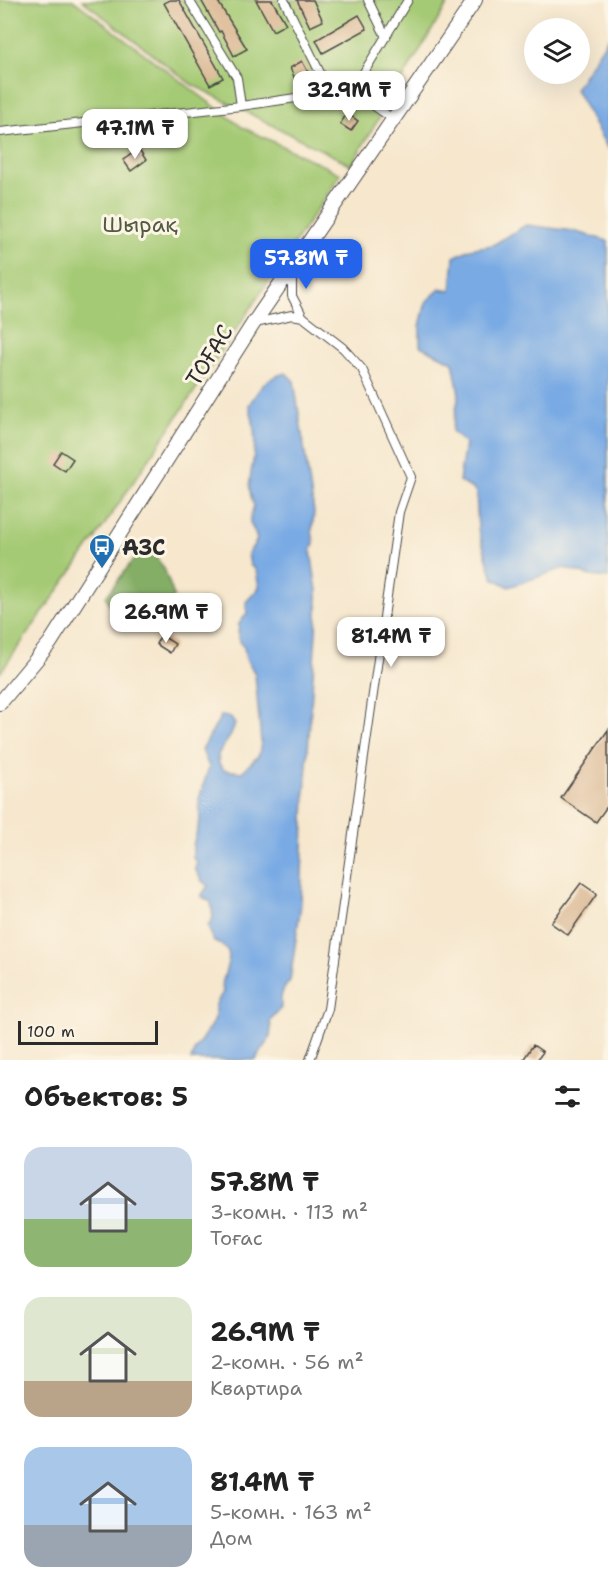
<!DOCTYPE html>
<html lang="ru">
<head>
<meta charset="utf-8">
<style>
	body { margin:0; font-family:"Shantell Sans",sans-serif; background:#f2f2f2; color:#222; height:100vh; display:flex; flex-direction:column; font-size:22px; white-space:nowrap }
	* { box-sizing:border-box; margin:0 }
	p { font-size:20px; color:#767676 }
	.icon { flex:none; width:33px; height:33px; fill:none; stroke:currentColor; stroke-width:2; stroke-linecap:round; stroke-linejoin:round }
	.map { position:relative; height:1060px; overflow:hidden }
	.panel { display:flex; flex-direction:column; background:#fff; flex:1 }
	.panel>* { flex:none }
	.controls { position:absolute; left:524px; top:18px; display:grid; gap:12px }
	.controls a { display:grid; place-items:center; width:66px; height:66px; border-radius:50%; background:#fff; box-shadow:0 6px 24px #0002; font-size:30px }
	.scale { position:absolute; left:18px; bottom:15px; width:140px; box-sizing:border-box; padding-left:6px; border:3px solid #2b2b2b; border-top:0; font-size:16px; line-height:21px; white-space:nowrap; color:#2b2b2b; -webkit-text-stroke:4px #fcf5e5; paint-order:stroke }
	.price { position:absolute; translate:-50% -51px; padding:0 14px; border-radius:12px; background:#fff; color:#222; font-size:20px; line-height:39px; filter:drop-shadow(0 2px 3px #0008) }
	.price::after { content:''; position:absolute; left:50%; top:36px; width:18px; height:14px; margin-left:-9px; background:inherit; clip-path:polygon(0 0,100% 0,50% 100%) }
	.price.on { background:#2563eb; color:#fff }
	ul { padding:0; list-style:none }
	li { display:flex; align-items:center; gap:18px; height:150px; padding:0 24px }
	li span { display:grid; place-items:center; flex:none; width:168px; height:120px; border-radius:18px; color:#555 }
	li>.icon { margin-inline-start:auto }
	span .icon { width:72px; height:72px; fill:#fffc; stroke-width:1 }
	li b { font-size:26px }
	h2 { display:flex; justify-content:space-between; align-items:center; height:72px; padding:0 24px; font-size:26px }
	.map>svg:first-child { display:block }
	.green { fill:#a5ca74; stroke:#687a50; stroke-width:1.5 }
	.forest { fill:#84ae66; stroke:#586c48; stroke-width:1.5 }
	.water { fill:#79aae4; stroke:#526a88; stroke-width:1.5 }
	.building { fill:#d9b590 }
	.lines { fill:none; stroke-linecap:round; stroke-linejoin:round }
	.minor-casing { stroke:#494743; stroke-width:10 }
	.trunk-casing { stroke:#494743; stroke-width:16 }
	.minor { stroke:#fff; stroke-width:8 }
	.trunk { stroke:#fff; stroke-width:14 }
	.labels { text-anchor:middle; stroke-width:6; stroke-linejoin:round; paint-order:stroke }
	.park-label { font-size:22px; fill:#505b41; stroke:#fcf5e5 }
	.street-label { font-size:22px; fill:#2b2b2b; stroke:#fcf5e5 }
	.poi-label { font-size:22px; font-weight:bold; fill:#2b2b2b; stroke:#fcf5e5; text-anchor:start }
</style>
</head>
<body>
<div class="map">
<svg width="608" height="1060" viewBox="0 0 608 1060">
	<rect width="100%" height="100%" fill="#fcf5e5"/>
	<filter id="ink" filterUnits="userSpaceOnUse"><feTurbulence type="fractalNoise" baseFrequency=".0167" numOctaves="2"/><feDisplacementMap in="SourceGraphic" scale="12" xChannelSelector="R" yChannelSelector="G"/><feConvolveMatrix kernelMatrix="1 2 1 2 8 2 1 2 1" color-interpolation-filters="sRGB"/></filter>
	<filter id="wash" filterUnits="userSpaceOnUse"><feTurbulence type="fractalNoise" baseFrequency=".008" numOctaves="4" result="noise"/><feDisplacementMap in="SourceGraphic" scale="24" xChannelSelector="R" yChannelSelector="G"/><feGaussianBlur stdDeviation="1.35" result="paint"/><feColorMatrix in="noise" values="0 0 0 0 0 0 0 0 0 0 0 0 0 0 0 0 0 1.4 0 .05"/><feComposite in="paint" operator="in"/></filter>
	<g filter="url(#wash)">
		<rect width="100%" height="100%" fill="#f6e7cd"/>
		<path class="green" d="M0,0H73L242,127L341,174L99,533L0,673Z
			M82,0H450L351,165L191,84Z"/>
		<path class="forest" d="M145,543L164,568L174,596L164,610L142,619L127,614V610L119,611L110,605L106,597Z"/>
		<path class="water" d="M608,38V149L575,89Z
			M526,225L573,231L608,241V578L590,576L564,568L509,587L493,578L478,529L476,491L459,481L465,444L452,431L459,394L453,362L420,346V326L426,302L440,289L451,291L454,257L470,249L493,245Z
			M286,373L294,381L314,512L312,531L314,543L311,551L317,591V618L305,794L301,904L290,981C282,990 280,995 281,1008L270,1020C274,1046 262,1042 256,1060H191L195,1049L215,1019V1006L223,992L222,984L229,959L228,951L222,945L214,942L208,926L213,918L211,902L201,896L208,886L202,881L195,869L197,862L193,858V845L200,820L199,799L209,767L202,750L221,716L230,717L235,724L231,735L218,754L219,764L224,770L242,772L259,755L261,742L255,674L246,659L244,647L241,644L238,636L239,624L247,613L246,602L259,588L256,570L250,565L248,554L257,540C253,520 245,530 254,506C245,482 252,477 254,454C256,437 254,421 249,405C259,389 266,377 286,373Z"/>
		<g id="blocks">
			<path class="building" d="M170,0H179L223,78L210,85L164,3Z
				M201,0H217L247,49L234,56L221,31L219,32Z
				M256,0H272L286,24L273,31Z
				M297,0H313L323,21L310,27Z
				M359,15L367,29L323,53L316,40Z
				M302,61L309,74L296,81L290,68Z
				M347,113L358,121L351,131L340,124Z
				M139,149L146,160L131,171L123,160Z
				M61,451L73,459L65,471L53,463Z
				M202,598L207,604L186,623L180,617Z
				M161,635L175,644L170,653L156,644Z
				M608,730V805L596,822L561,798Z
				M581,883L597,894L568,935L551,923Z
				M533,1045L543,1052L537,1060H523Z"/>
		</g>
	</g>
	<g filter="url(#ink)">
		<use href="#blocks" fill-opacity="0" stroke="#494743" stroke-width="1.5"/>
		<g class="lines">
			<defs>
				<path id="minor" d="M189,0L237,78L241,106
					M284,0L330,93
					M368,0L386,37
					M350,95L408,0
					M0,132L241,106L330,93L350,95L367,101L393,119
					M292,267V296L303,317
					M255,323L292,315L303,317L343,348L362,369L411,477L399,512L328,1009L310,1060"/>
				<path id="trunk" d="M0,703L50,643L253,324L475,0"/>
			</defs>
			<use href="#minor" class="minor-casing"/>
			<use href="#trunk" class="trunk-casing"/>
			<use href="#minor" class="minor"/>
			<use href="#trunk" class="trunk"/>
		</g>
	</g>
	<defs>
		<symbol id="bus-pin" viewBox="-11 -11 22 30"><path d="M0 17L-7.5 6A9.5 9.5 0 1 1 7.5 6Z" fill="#1f6fb2" stroke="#fcf5e5"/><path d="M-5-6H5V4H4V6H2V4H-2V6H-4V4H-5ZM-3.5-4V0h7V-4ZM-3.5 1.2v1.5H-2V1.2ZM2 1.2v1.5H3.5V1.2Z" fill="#fff"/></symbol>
	</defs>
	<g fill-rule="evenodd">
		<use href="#bus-pin" x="87" y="532" width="30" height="40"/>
	</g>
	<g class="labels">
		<g class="park-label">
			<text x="140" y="232">Шырақ</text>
		</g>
		<g class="street-label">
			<text transform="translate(209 355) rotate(-58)" y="8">ТОҒАС</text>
		</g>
		<g class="poi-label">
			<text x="122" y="555">АЗС</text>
		</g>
	</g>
</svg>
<div class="controls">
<a><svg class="icon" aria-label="layers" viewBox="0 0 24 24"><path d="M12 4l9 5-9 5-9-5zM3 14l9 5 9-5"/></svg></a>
</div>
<div class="scale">100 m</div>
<b class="price" style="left:349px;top:122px">32.9M ₸</b>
<b class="price" style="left:135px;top:160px">47.1M ₸</b>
<b class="price on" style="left:306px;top:290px">57.8M ₸</b>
<b class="price" style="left:166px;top:644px">26.9M ₸</b>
<b class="price" style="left:391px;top:668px">81.4M ₸</b>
</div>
<section class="panel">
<h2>Объектов: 5<svg class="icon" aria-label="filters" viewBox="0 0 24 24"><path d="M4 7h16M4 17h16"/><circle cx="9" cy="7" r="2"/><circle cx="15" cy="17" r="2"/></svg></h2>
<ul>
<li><span style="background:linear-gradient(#c9d6e8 60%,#8fb573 0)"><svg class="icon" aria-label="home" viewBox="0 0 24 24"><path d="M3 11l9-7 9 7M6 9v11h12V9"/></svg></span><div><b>57.8M ₸</b><p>3-комн. · 113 m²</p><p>Тоғас</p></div></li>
<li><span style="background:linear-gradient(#dfe7d0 70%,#b9a48a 0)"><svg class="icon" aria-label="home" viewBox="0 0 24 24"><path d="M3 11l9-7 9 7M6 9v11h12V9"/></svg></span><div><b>26.9M ₸</b><p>2-комн. · 56 m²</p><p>Квартира</p></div></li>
<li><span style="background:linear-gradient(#a9c7e8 65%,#9aa5b1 0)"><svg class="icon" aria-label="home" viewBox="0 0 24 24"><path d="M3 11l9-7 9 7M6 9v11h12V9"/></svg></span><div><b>81.4M ₸</b><p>5-комн. · 163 m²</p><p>Дом</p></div></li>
</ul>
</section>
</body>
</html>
